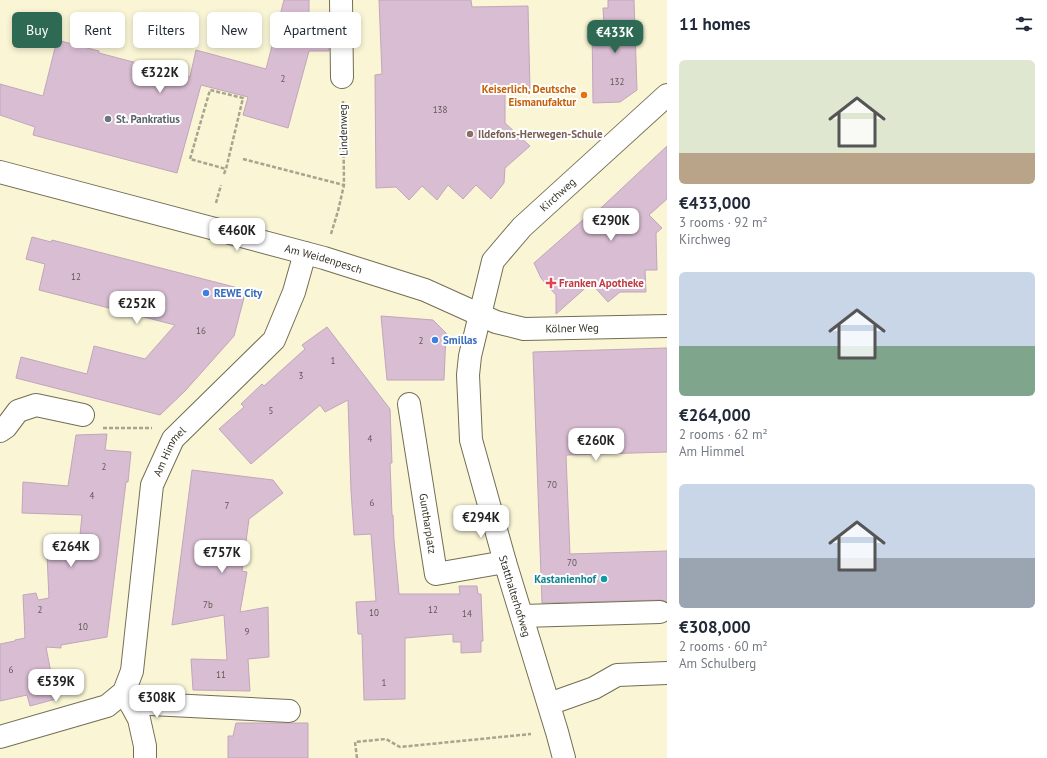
<!DOCTYPE html>
<html lang="en">
<head>
<meta charset="utf-8">
<style>
	body { margin:0; font-family:"PT Sans",sans-serif; background:#f6f6f7; color:#1f2937; height:100vh; display:flex; flex-direction:column; font-size:15px; white-space:nowrap }
	* { box-sizing:border-box; margin:0 }
	p { font-size:13px; color:#747a83 }
	.icon { flex:none; width:22px; height:22px; fill:none; stroke:currentColor; stroke-width:2; stroke-linecap:round; stroke-linejoin:round }
	.map { position:relative; flex:1; overflow:hidden }
	.sheet { display:flex; flex-direction:column; background:#fff; width:380px }
	.sheet>* { flex:none }
	.banner { position:absolute; left:12px; top:12px; width:380px; height:36px; display:flex; gap:8px }
	.price { position:absolute; translate:-50% -34px; padding:0 9px; border-radius:8px; background:#fff; color:#222; font-size:13px; line-height:26px; filter:drop-shadow(0 1px 2px #0008) }
	.price::after { content:''; position:absolute; left:50%; top:24px; width:12px; height:9px; margin-left:-6px; background:inherit; clip-path:polygon(0 0,100% 0,50% 100%) }
	.price.selected { background:#2d6953; color:#fff }
	ul { padding:0; list-style:none }
	li { display:grid; align-content:center; gap:8px; height:212px; padding:0 12px }
	li span { display:grid; place-items:center; height:124px; border-radius:6px; color:#555 }
	li>.icon { margin-inline-start:auto }
	span .icon { width:72px; height:72px; fill:#fffc; stroke-width:1 }
	li b { font-size:17px }
	h2 { display:flex; justify-content:space-between; align-items:center; height:48px; padding:0 12px; font-size:17px }
	.chip { padding:0 14px; border-radius:6px; background:#fff; box-shadow:0 2px 6px #0003; font-size:14px; line-height:36px }
	.chip.selected { background:#2d6953; color:#fff }
	main { display:flex; flex:1; min-height:0 }
	.map>svg:first-child { display:block }
	.building { fill:#d9bed3; stroke:#c0a6ba }
	.lines { fill:none; stroke-linecap:round; stroke-linejoin:round }
	.minor-casing { stroke:#736e53; stroke-width:24 }
	.path { stroke:#a8a48d; stroke-width:2.5; stroke-dasharray:4 2; stroke-linecap:butt }
	.minor { stroke:#fff; stroke-width:22 }
	.food-dot { fill:#e8710a; stroke:#fff; stroke-width:1.5 }
	.worship-dot { fill:#6b7280; stroke:#fff; stroke-width:1.5 }
	.education-dot { fill:#8d6e63; stroke:#fff; stroke-width:1.5 }
	.health-dot { fill:#e0444e; stroke:#fff; stroke-width:1.5 }
	.shop-dot { fill:#3f7fe0; stroke:#fff; stroke-width:1.5 }
	.culture-dot { fill:#0f9aa8; stroke:#fff; stroke-width:1.5 }
	.labels { text-anchor:middle; stroke-width:4; stroke-linejoin:round; paint-order:stroke }
	.number-label { font-size:9px; fill:#5f5653 }
	.food-label { font-size:11px; font-weight:bold; fill:#c56008; stroke:#fff; text-anchor:end }
	.worship-label { font-size:11px; font-weight:bold; fill:#5b616d; stroke:#fff; text-anchor:start }
	.street-label { font-size:11px; fill:#363428; stroke:#fff }
	.education-label { font-size:11px; font-weight:bold; fill:#785e54; stroke:#fff; text-anchor:start }
	.health-label { font-size:11px; font-weight:bold; fill:#be3a42; stroke:#fff; text-anchor:start }
	.shop-label { font-size:11px; font-weight:bold; fill:#366cbe; stroke:#fff; text-anchor:start }
	.culture-label { font-size:11px; font-weight:bold; fill:#0d838f; stroke:#fff; text-anchor:end }
</style>
</head>
<body>
<main>
<div class="map">
<svg width="667" height="758" viewBox="0 0 667 758">
	<rect width="100%" height="100%" fill="#f9f5d5"/>
	<path class="building" d="M284,0H309V27H329V51H309L288,128L243,115L248,97L201,85L177,173L33,135L35,127L0,115V84L43,96L57,40L99,51V53L190,77L196,50L266,69Z
		M379,0H471L472,7L528,6L530,92L505,93V123L530,146L505,168L504,183L491,199L476,185L463,199L448,185L437,200L422,186L409,200L396,187L376,188L375,75L382,74Z
		M608,0H634L637,90L620,102L593,103L592,25H604L603,8H608Z
		M667,146V199L649,215L662,228L656,233L657,270H645L646,292H620L608,302L591,283L556,314V295L541,278L534,263L584,219L586,222Z
		M32,237L51,242L52,240L246,290L234,336L185,391L160,415L16,378L21,357L87,374L94,346L145,359L175,325L39,290L45,264L26,259Z
		M381,316L433,320L446,333L444,380H387Z
		M327,327L390,409L392,463H390L392,515H393L394,540L399,594H460L459,586H477L478,594H481L483,641H481V652L461,653V642H453V634L405,638V699L364,700L362,634H358L356,602L376,601L371,534L354,535L351,491L348,400L325,412L320,405L251,464L219,429L244,407L241,404L262,384L264,386L305,349L302,345Z
		M667,348V452L566,455L570,554L667,551V602L660,600L542,603L533,352Z
		M107,434L105,450L131,452L128,482H126L107,637L61,645V648L46,647L56,699L30,706L27,695L0,701V644L15,641V640L25,638L23,595L36,593L38,600L49,598L47,555H78L82,515L22,513L23,482L68,486L76,435Z
		M192,470L273,480L283,493L249,519L242,571L247,572L240,612L268,607L269,657L248,659L250,691L193,690L191,659L227,660L224,615L172,625Z
		M236,723H308V758H228V736H233Z"/>
	<g class="lines">
		<defs>
			<g id="minor">
				<path d="M341,0L342,77"/>
				<path id="s1" d="M0,172L324,258L425,290L496,322L524,329L667,326"/>
				<path id="s2" d="M409,404L436,574L505,562"/>
				<path d="M0,431L6,427L18,411L36,405L83,415"/>
				<path d="M522,616L660,612"/>
				<path d="M125,693L139,719L145,746V758"/>
				<path d="M130,703L289,711"/>
				<path d="M549,704L594,688L617,675L667,673"/>
				<path id="s3" d="M0,737L107,706L124,692L132,671L152,485L173,439L274,340L294,292L305,253"/>
				<path id="s4" d="M564,758L557,732L505,562L471,440L468,375L470,356L493,261L522,227L667,95"/>
			</g>
		</defs>
		<use href="#minor" class="minor-casing"/>
		<path class="path" d="M243,159L344,185
			M224,174L226,169L243,98L210,90L190,159L226,169
			M216,203L221,185
			M331,234L338,211L344,185L343,101
			M103,428H152
			M357,758L355,742L386,739L400,747L531,734"/>
		<use href="#minor" class="minor"/>
	</g>
	<circle class="food-dot" cx="584" cy="95" r="4"/>
	<circle class="worship-dot" cx="108" cy="119" r="4"/>
	<circle class="education-dot" cx="470" cy="134" r="4"/>
	<path class="health-dot" d="M549 277h4v4h4v4h-4v4h-4v-4h-4v-4h4z"/>
	<g class="shop-dot">
		<circle cx="206" cy="293" r="4"/>
		<circle cx="435" cy="340" r="4"/>
	</g>
	<circle class="culture-dot" cx="604" cy="579" r="4"/>
	<g class="labels">
		<g class="number-label">
			<text x="283" y="82">2</text>
			<text x="617" y="85">132</text>
			<text x="440" y="113">138</text>
			<text x="76" y="280">12</text>
			<text x="201" y="334">16</text>
			<text x="421" y="344">2</text>
			<text x="333" y="364">1</text>
			<text x="301" y="379">3</text>
			<text x="271" y="414">5</text>
			<text x="370" y="442">4</text>
			<text x="104" y="470">2</text>
			<text x="552" y="488">70</text>
			<text x="92" y="499">4</text>
			<text x="372" y="506">6</text>
			<text x="227" y="509">7</text>
			<text x="572" y="566">70</text>
			<text x="208" y="608">7b</text>
			<text x="40" y="613">2</text>
			<text x="433" y="613">12</text>
			<text x="374" y="616">10</text>
			<text x="467" y="617">14</text>
			<text x="83" y="630">10</text>
			<text x="247" y="635">9</text>
			<text x="11" y="673">6</text>
			<text x="221" y="678">11</text>
			<text x="384" y="686">1</text>
		</g>
		<g class="food-label">
			<text x="576" y="93">Keiserlich, Deutsche<tspan x="576" dy="13">Eismanufaktur</tspan></text>
		</g>
		<g class="worship-label">
			<text x="116" y="123">St. Pankratius</text>
		</g>
		<g class="street-label">
			<text transform="translate(343 130) rotate(-91)" y="4">Lindenweg</text>
			<text dy="4" stroke="none"><textPath href="#s4" startOffset="606">Kirchweg</textPath></text>
			<text dy="4" stroke="none"><textPath href="#s1" startOffset="335">Am Weidenpesch</textPath></text>
			<text dy="4" stroke="none"><textPath href="#s1" startOffset="596">Kölner Weg</textPath></text>
			<text dy="4" stroke="none"><textPath href="#s3" startOffset="381">Am Himmel</textPath></text>
			<text dy="4" stroke="none"><textPath href="#s2" startOffset="121">Guntharplatz</textPath></text>
			<text transform="translate(515 596) rotate(73)" y="4">Statthalterhofweg</text>
		</g>
		<g class="education-label">
			<text x="478" y="138">Ildefons-Herwegen-Schule</text>
		</g>
		<g class="health-label">
			<text x="559" y="287">Franken Apotheke</text>
		</g>
		<g class="shop-label">
			<text x="214" y="297">REWE City</text>
			<text x="443" y="344">Smillas</text>
		</g>
		<g class="culture-label">
			<text x="596" y="583">Kastanienhof</text>
		</g>
	</g>
</svg>
<b class="price selected" style="left:615px;top:54px">€433K</b>
<b class="price" style="left:160px;top:94px">€322K</b>
<b class="price" style="left:611px;top:242px">€290K</b>
<b class="price" style="left:237px;top:252px">€460K</b>
<b class="price" style="left:137px;top:325px">€252K</b>
<b class="price" style="left:596px;top:462px">€260K</b>
<b class="price" style="left:481px;top:539px">€294K</b>
<b class="price" style="left:71px;top:568px">€264K</b>
<b class="price" style="left:222px;top:574px">€757K</b>
<b class="price" style="left:56px;top:703px">€539K</b>
<b class="price" style="left:157px;top:719px">€308K</b>
<div class="banner">
<a class="chip selected">Buy</a>
<a class="chip">Rent</a>
<a class="chip">Filters</a>
<a class="chip">New</a>
<a class="chip">Apartment</a>
</div>
</div>
<section class="sheet">
<h2>11 homes<svg class="icon" aria-label="filters" viewBox="0 0 24 24"><path d="M4 7h16M4 17h16"/><circle cx="9" cy="7" r="2"/><circle cx="15" cy="17" r="2"/></svg></h2>
<ul>
<li><span style="background:linear-gradient(#dfe7d0 75%,#b9a48a 0)"><svg class="icon" aria-label="home" viewBox="0 0 24 24"><path d="M3 11l9-7 9 7M6 9v11h12V9"/></svg></span><div><b>€433,000</b><p>3 rooms · 92 m²</p><p>Kirchweg</p></div></li>
<li><span style="background:linear-gradient(#c9d6e8 60%,#7fa58c 0)"><svg class="icon" aria-label="home" viewBox="0 0 24 24"><path d="M3 11l9-7 9 7M6 9v11h12V9"/></svg></span><div><b>€264,000</b><p>2 rooms · 62 m²</p><p>Am Himmel</p></div></li>
<li><span style="background:linear-gradient(#c9d6e8 60%,#9aa5b1 0)"><svg class="icon" aria-label="home" viewBox="0 0 24 24"><path d="M3 11l9-7 9 7M6 9v11h12V9"/></svg></span><div><b>€308,000</b><p>2 rooms · 60 m²</p><p>Am Schulberg</p></div></li>
</ul>
</section>
</main>
</body>
</html>
